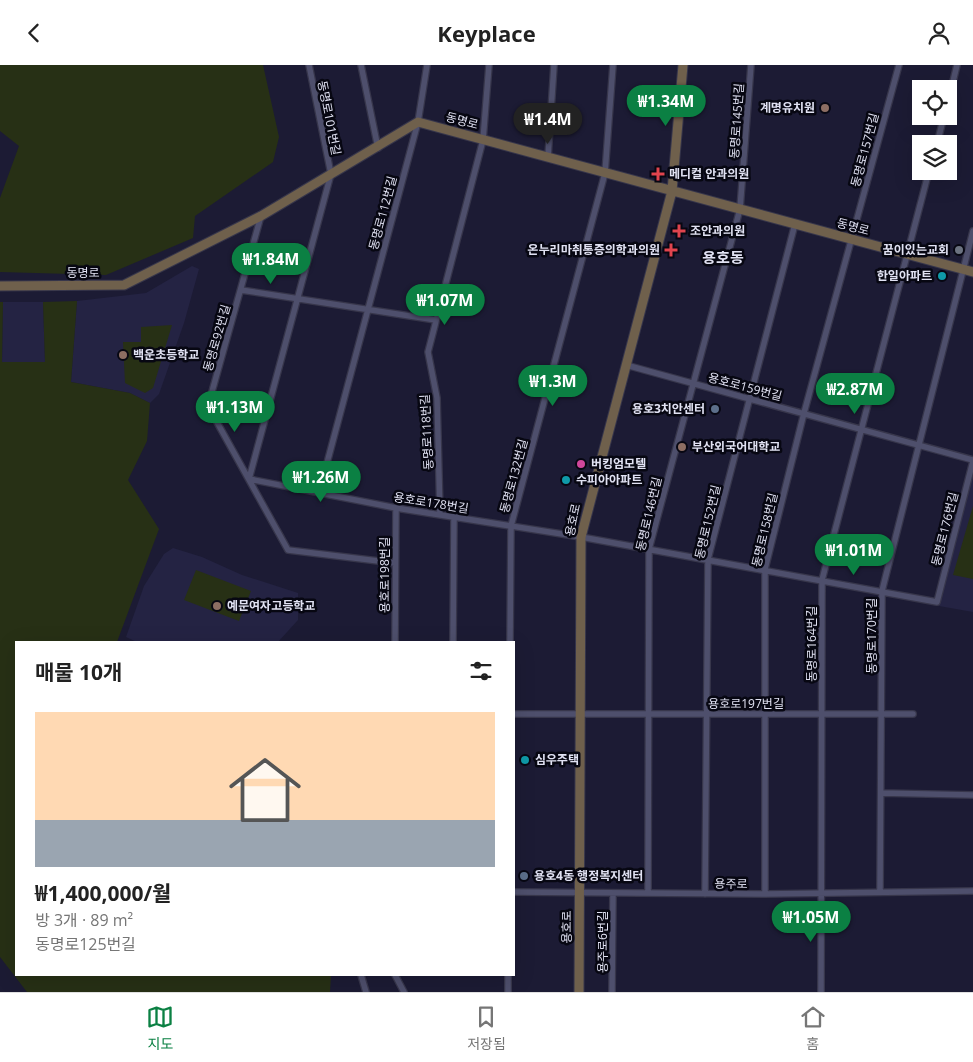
<!DOCTYPE html>
<html lang="ko">
<head>
<meta charset="utf-8">
<style>
	body { margin:0; font-family:"Open Sans","Noto Sans KR",sans-serif; background:#f2f2f2; color:#222; height:100vh; display:flex; flex-direction:column; font-size:19px; white-space:nowrap }
	* { box-sizing:border-box; margin:0 }
	p { font-size:16px; color:#767676 }
	.icon { flex:none; width:28px; height:28px; fill:none; stroke:currentColor; stroke-width:2; stroke-linecap:round; stroke-linejoin:round }
	.map { position:relative; flex:1; overflow:hidden }
	.sheet { position:absolute; left:15px; top:576px; width:500px; height:335px; display:flex; flex-direction:column; background:#fff; border-radius:0px; box-shadow:0 5px 20px #0002 }
	.sheet>* { flex:none }
	.controls { position:absolute; left:912px; top:15px; display:grid; gap:10px }
	.controls a { display:grid; place-items:center; width:45px; height:45px; border-radius:0px; background:#fff; box-shadow:0 5px 20px #0002; font-size:25px }
	.price { position:absolute; translate:-50% -42px; padding:0 11px; border-radius:18px; background:#0b8043; color:#fff; font-size:16px; line-height:32px; filter:drop-shadow(0 1px 2px #0008) }
	.price::after { content:''; position:absolute; left:50%; top:30px; width:15px; height:11px; margin-left:-8px; background:inherit; clip-path:polygon(0 0,100% 0,50% 100%) }
	.price.active { background:#222; color:#fff }
	ul { padding:0; list-style:none }
	li { display:grid; align-content:center; gap:10px; height:265px; padding:0 20px }
	li+li { border-top:1px solid #e0e0e0 }
	li span { display:grid; place-items:center; height:155px; border-radius:0px; color:#555 }
	li>.icon { margin-inline-start:auto }
	span .icon { width:90px; height:90px; fill:#fffc; stroke-width:1 }
	li b { font-size:21px }
	h2 { display:flex; justify-content:space-between; align-items:center; height:60px; padding:0 20px; font-size:21px }
	header { display:flex; justify-content:space-between; align-items:center; height:65px; padding:0 20px; background:#fff; font-size:22px; font-weight:700 }
	.dock { display:flex; justify-content:space-around; align-items:center; height:70px; border-top:1px solid #e0e0e0; background:#fff; font-size:14px; color:#767676 }
	.dock a { display:grid; justify-items:center; gap:2px }
	.dock .active { color:#0b8043 }
	.map>svg:first-child { display:block }
	.built { fill:#242343 }
	.green { fill:#273015 }
	.lines { fill:none; stroke-linecap:round; stroke-linejoin:round }
	.street-casing { stroke:#37364b; stroke-width:8 }
	.secondary-casing { stroke:#37364b; stroke-width:11 }
	.street { stroke:#4e4f6c; stroke-width:5.5 }
	.secondary { stroke:#6f604c; stroke-width:9 }
	.education-dot { fill:#8d6e63; stroke:#070712; stroke-width:2 }
	.health-dot { fill:#e0444e; stroke:#070712; stroke-width:2 }
	.worship-dot { fill:#6b7280; stroke:#070712; stroke-width:2 }
	.culture-dot { fill:#0f9aa8; stroke:#070712; stroke-width:2 }
	.service-dot { fill:#5c6f8a; stroke:#070712; stroke-width:2 }
	.hotel-dot { fill:#d1479c; stroke:#070712; stroke-width:2 }
	.labels { text-anchor:middle; stroke-width:5; stroke-linejoin:round; paint-order:stroke }
	.poi-label { font-size:12px; font-weight:bold; fill:#e1e2f3; stroke:#070712; text-anchor:start }
	.street-label { font-size:12px; fill:#e1e2f3; stroke:#070712 }
	.quarter-label { font-size:15px; font-weight:bold; fill:#e1e2f3; stroke:#070712 }
</style>
</head>
<body>
<header><svg class="icon" aria-label="back" viewBox="0 0 24 24"><path d="M15 5l-7 7 7 7"/></svg>Keyplace<svg class="icon" aria-label="person" viewBox="0 0 24 24"><circle cx="12" cy="8" r="4"/><path d="M4 21q1-7 8-7t8 7"/></svg></header>
<div class="map">
<svg width="973" height="927" viewBox="0 0 973 927">
	<rect width="100%" height="100%" fill="#1c1b34"/>
	<path class="built" d="M192,201L199,204L184,258L159,329L150,338L130,328L71,317L77,236L146,228Z
		M3,237H43L45,297H2Z
		M973,408V547L939,541Z
		M173,483L202,492L242,510L298,528V555L278,577L139,578L126,572L144,521L164,489Z"/>
	<path class="green" d="M0,0H263L279,72L273,97L195,151L193,173L106,210L0,207V133L19,81L0,66Z
		M77,236L71,317L130,328L150,338L147,376L128,415L159,464L117,577L16,578V910H331L330,927H27L0,892V237H3L2,297H45L43,237Z
		M172,260L153,323L145,328L125,318L123,277H141V262Z
		M973,441V514L953,510Z
		M196,505L251,526L239,556L184,535Z"/>
	<g class="lines">
		<defs>
			<path id="street" d="M309,0L331,109L249,414L396,443L581,472L937,537L973,396
				M361,0L378,83
				M949,33L957,0
				M937,79L944,51
				M548,92L554,0
				M261,151L208,341L288,485L395,498
				M241,225L436,255
				M626,300L973,395
				M319,428L418,57L427,0
				M440,449L437,333L428,287L483,75L489,0
				M395,578L396,443
				M453,578L454,452
				M510,578L511,461L605,108L613,0
				M514,649H913
				M881,728L973,730
				M514,827L765,829L973,826
				M880,827L882,526L973,166
				M648,828L649,484L740,144L751,0
				M705,829L708,494L795,159
				M765,829V504L804,348L899,0
				M361,910L366,927
				M395,910L404,927
				M508,927V910
				M612,927L613,828
				M821,927L822,515L929,106"/>
			<path id="secondary" d="M0,221L124,220L261,151L418,57L973,207
				M579,927L581,472L672,126L683,0"/>
		</defs>
		<use href="#street" class="street-casing"/>
		<use href="#secondary" class="secondary-casing"/>
		<use href="#street" class="street"/>
		<use href="#secondary" class="secondary"/>
	</g>
	<g class="education-dot">
		<circle cx="825" cy="43" r="5"/>
		<circle cx="123" cy="290" r="5"/>
		<circle cx="682" cy="382" r="5"/>
		<circle cx="217" cy="541" r="5"/>
	</g>
	<g class="health-dot">
		<path d="M655.5 101.5h5v5h5v5h-5v5h-5v-5h-5v-5h5z"/>
		<path d="M676.5 158.5h5v5h5v5h-5v5h-5v-5h-5v-5h5z"/>
		<path d="M668.5 177.5h5v5h5v5h-5v5h-5v-5h-5v-5h5z"/>
	</g>
	<circle class="worship-dot" cx="959" cy="185" r="5"/>
	<g class="culture-dot">
		<circle cx="942" cy="211" r="5"/>
		<circle cx="566" cy="415" r="5"/>
		<circle cx="525" cy="695" r="5"/>
	</g>
	<g class="service-dot">
		<circle cx="715" cy="344" r="5"/>
		<circle cx="524" cy="811" r="5"/>
	</g>
	<circle class="hotel-dot" cx="581" cy="399" r="5"/>
	<g class="labels">
		<g class="poi-label">
			<text x="815" y="47" text-anchor="end">계명유치원</text>
			<text x="669" y="113">메디컬 안과의원</text>
			<text x="690" y="170">조안과의원</text>
			<text x="660" y="189" text-anchor="end">온누리마취통증의학과의원</text>
			<text x="949" y="189" text-anchor="end">꿈이있는교회</text>
			<text x="932" y="215" text-anchor="end">한일아파트</text>
			<text x="133" y="294">백운초등학교</text>
			<text x="705" y="348" text-anchor="end">용호3치안센터</text>
			<text x="692" y="386">부산외국어대학교</text>
			<text x="591" y="403">버킹엄모텔</text>
			<text x="576" y="419">수피아아파트</text>
			<text x="227" y="545">예문여자고등학교</text>
			<text x="535" y="699">심우주택</text>
			<text x="534" y="815">용호4동 행정복지센터</text>
		</g>
		<g class="street-label">
			<text transform="translate(329 53) rotate(79)" y="4">동명로101번길</text>
			<text transform="translate(462 56) rotate(15)" y="4">동명로</text>
			<text transform="translate(737 56) rotate(-86)" y="4">동명로145번길</text>
			<text transform="translate(865 85) rotate(-75)" y="4">동명로157번길</text>
			<text transform="translate(383 148) rotate(-75)" y="4">동명로112번길</text>
			<text transform="translate(853 162) rotate(15)" y="4">동명로</text>
			<text x="83" y="212">동명로</text>
			<text transform="translate(217 273) rotate(-74)" y="4">동명로92번길</text>
			<text transform="translate(745 322) rotate(15)" y="4">용호로159번길</text>
			<text transform="translate(427 367) rotate(-93)" y="4">동명로118번길</text>
			<text transform="translate(514 411) rotate(-75)" y="4">동명로132번길</text>
			<text transform="translate(431 438) rotate(9)" y="4">용호로178번길</text>
			<text transform="translate(649 449) rotate(-77)" y="4">동명로146번길</text>
			<text transform="translate(573 455) rotate(-78)" y="4">용호로</text>
			<text transform="translate(708 457) rotate(-77)" y="4">동명로152번길</text>
			<text transform="translate(945 464) rotate(-76)" y="4">동명로176번길</text>
			<text transform="translate(765 465) rotate(-77)" y="4">동명로158번길</text>
			<text transform="translate(385 510) rotate(-90)" y="4">용호로198번길</text>
			<text transform="translate(872 571) rotate(-90)" y="4">동명로170번길</text>
			<text transform="translate(812 579) rotate(-90)" y="4">동명로164번길</text>
			<text x="746" y="643">용호로197번길</text>
			<text transform="translate(731 819) rotate(1)" y="4">용주로</text>
			<text transform="translate(567 862) rotate(-90)" y="4">용호로</text>
			<text transform="translate(603 877) rotate(-90)" y="4">용주로6번길</text>
		</g>
		<g class="quarter-label">
			<text x="723" y="198">용호동</text>
		</g>
	</g>
</svg>
<div class="controls">
<a><svg class="icon" aria-label="locate" viewBox="0 0 24 24"><circle cx="12" cy="12" r="6"/><path d="M12 2v4M12 18v4M2 12h4M18 12h4"/></svg></a>
<a><svg class="icon" aria-label="layers" viewBox="0 0 24 24"><path d="M12 4l9 5-9 5-9-5zM3 14l9 5 9-5"/></svg></a>
</div>
<b class="price" style="left:666px;top:62px">₩1.34M</b>
<b class="price active" style="left:548px;top:80px">₩1.4M</b>
<b class="price" style="left:271px;top:220px">₩1.84M</b>
<b class="price" style="left:445px;top:261px">₩1.07M</b>
<b class="price" style="left:553px;top:342px">₩1.3M</b>
<b class="price" style="left:855px;top:350px">₩2.87M</b>
<b class="price" style="left:235px;top:368px">₩1.13M</b>
<b class="price" style="left:321px;top:438px">₩1.26M</b>
<b class="price" style="left:854px;top:511px">₩1.01M</b>
<b class="price" style="left:811px;top:878px">₩1.05M</b>
<section class="sheet">
<h2>매물 10개<svg class="icon" aria-label="filters" viewBox="0 0 24 24"><path d="M4 7h16M4 17h16"/><circle cx="9" cy="7" r="2"/><circle cx="15" cy="17" r="2"/></svg></h2>
<ul>
<li><span style="background:linear-gradient(#ffd9b3 70%,#9aa5b1 0)"><svg class="icon" aria-label="home" viewBox="0 0 24 24"><path d="M3 11l9-7 9 7M6 9v11h12V9"/></svg></span><div><b>₩1,400,000/월</b><p>방 3개 · 89 m²</p><p>동명로125번길</p></div></li>
</ul>
</section>
</div>
<nav class="dock">
<a class="active"><svg class="icon" aria-label="map" viewBox="0 0 24 24"><path d="M3 6l6-2 6 2 6-2v14l-6 2-6-2-6 2zM9 4v14M15 6v14"/></svg>지도</a>
<a><svg class="icon" aria-label="saved" viewBox="0 0 24 24"><path d="M7 4h10v16l-5-4-5 4z"/></svg>저장됨</a>
<a><svg class="icon" aria-label="home" viewBox="0 0 24 24"><path d="M3 11l9-7 9 7M6 9v11h12V9"/></svg>홈</a>
</nav>
</body>
</html>
